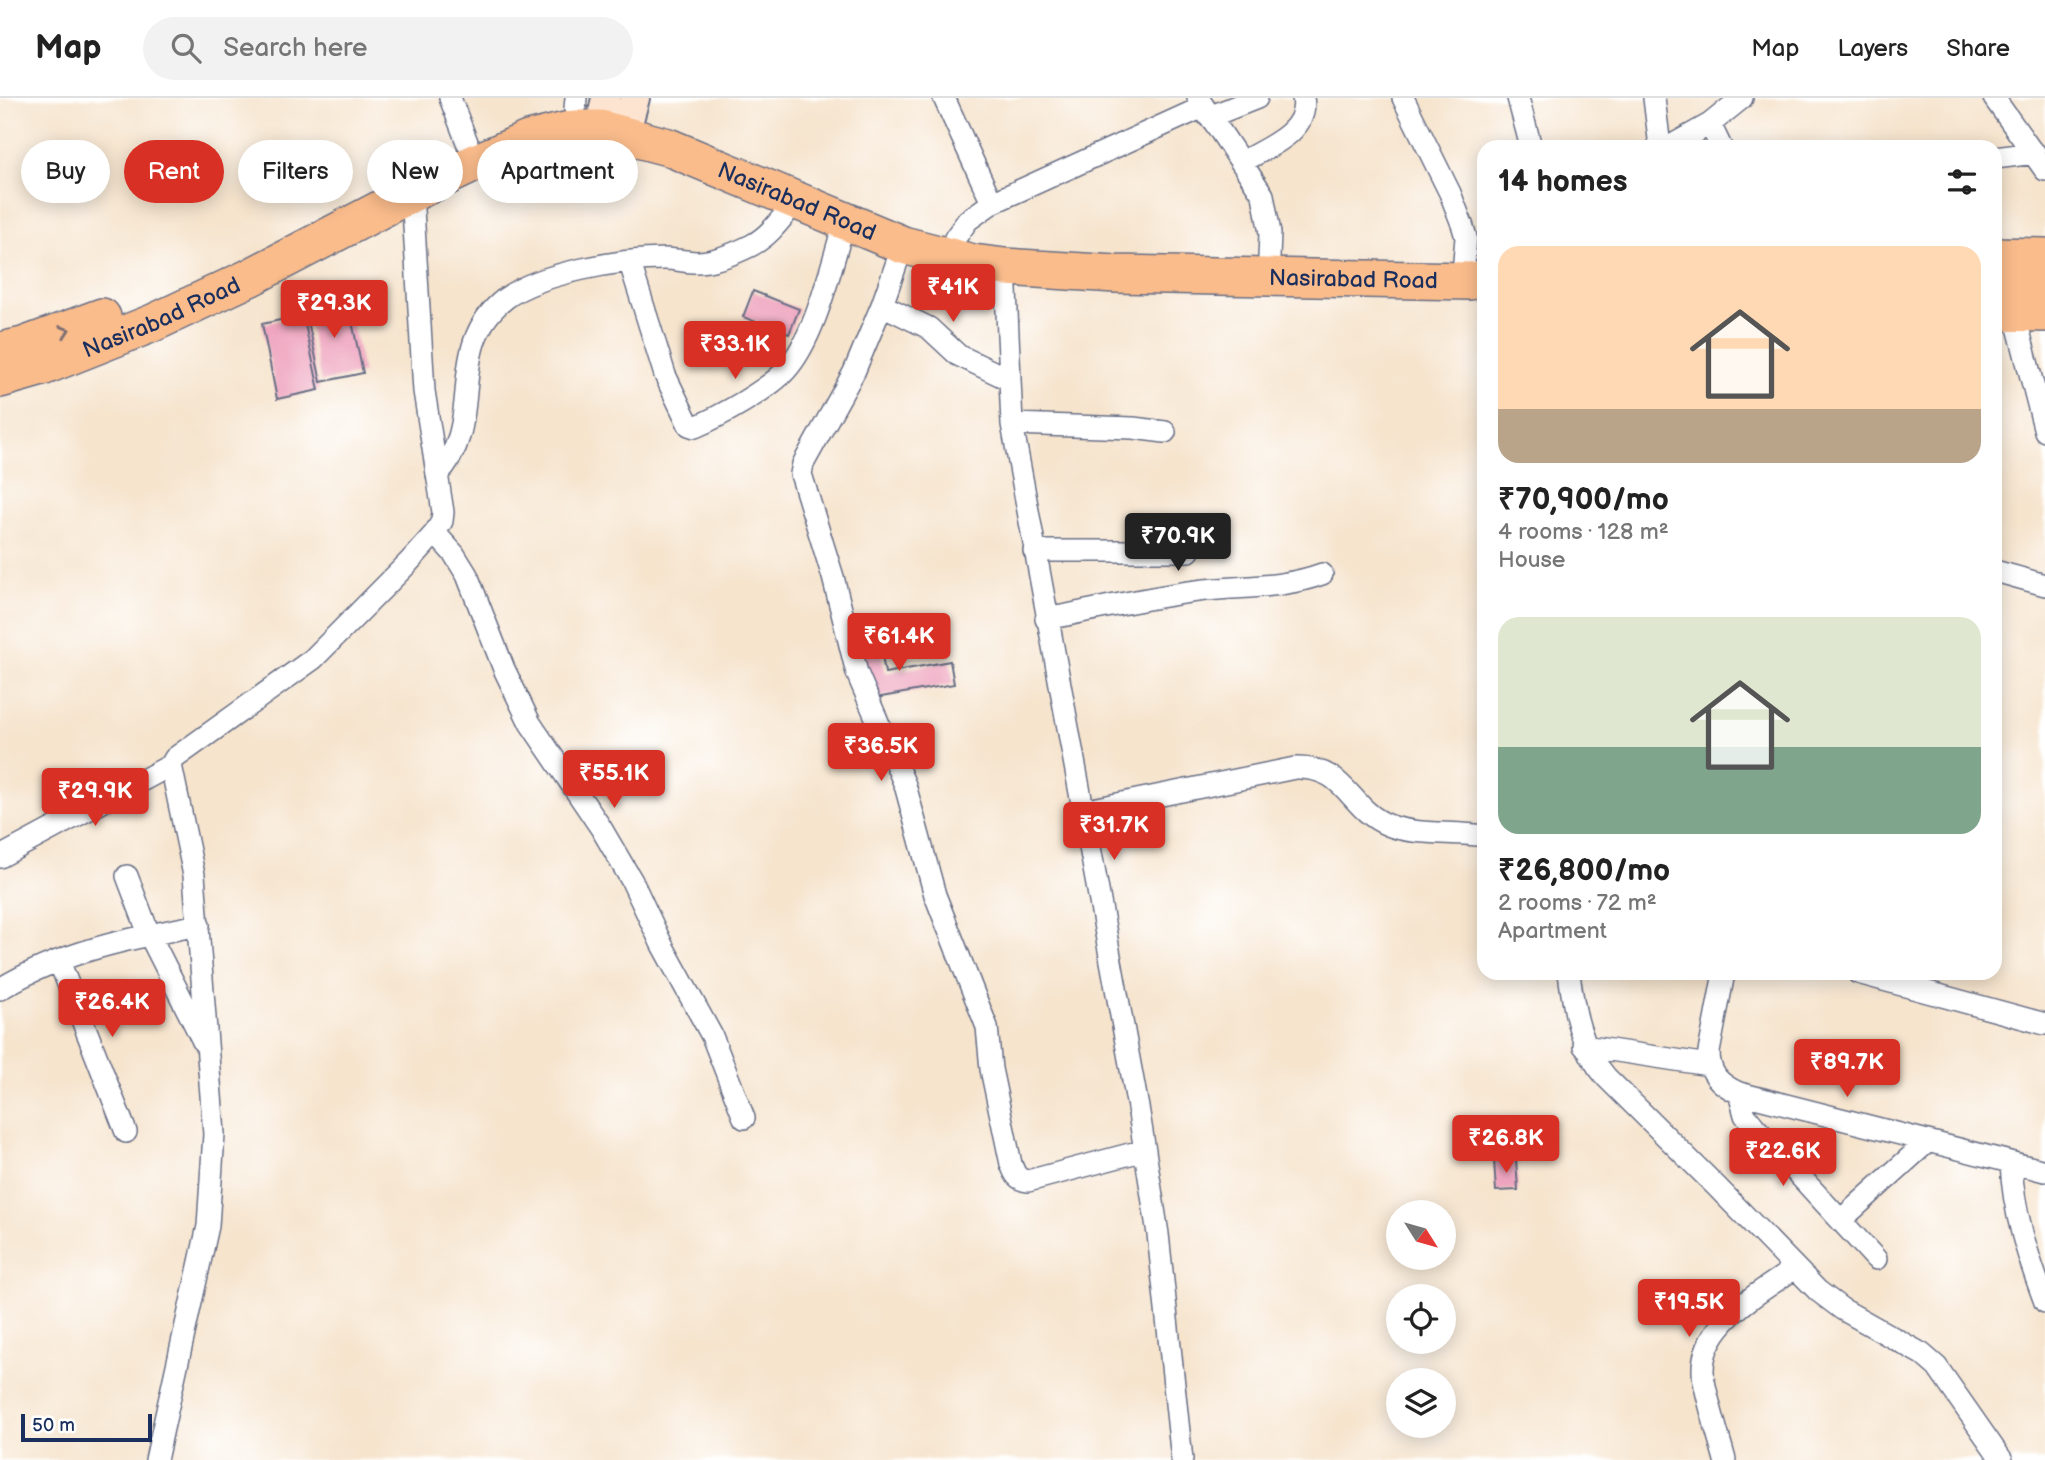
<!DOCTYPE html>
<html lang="en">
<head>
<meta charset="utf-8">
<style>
	body { margin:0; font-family:"Balsamiq Sans",sans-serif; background:#f2f2f2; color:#222; height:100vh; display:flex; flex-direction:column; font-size:26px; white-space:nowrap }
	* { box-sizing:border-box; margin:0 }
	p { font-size:23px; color:#767676 }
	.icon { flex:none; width:38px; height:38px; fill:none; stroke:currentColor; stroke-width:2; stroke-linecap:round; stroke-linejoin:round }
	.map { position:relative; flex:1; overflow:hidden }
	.panel { position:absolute; left:1477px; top:42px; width:525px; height:840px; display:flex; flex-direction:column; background:#fff; border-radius:21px; box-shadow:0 4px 18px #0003 }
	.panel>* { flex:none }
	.banner { position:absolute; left:21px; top:42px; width:665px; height:63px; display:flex; gap:14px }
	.needle { width:46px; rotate:127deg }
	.tools { position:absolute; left:1386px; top:1102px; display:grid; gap:14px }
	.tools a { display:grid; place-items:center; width:70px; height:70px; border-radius:50%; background:#fff; box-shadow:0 4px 18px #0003; font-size:35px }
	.scale { position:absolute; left:21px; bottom:18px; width:131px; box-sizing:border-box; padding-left:7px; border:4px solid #1b2f5e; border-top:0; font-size:19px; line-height:24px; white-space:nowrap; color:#1b2f5e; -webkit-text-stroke:5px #fff; paint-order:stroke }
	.price { position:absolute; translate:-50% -60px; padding:0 16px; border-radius:7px; background:#d93025; color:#fff; font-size:23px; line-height:46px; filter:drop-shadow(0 2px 4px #0008) }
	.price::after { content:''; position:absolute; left:50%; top:42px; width:21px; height:16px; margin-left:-10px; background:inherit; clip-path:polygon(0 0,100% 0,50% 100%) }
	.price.on { background:#222; color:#fff }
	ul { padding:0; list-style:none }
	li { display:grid; align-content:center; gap:14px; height:371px; padding:0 21px }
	li span { display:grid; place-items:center; height:217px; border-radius:21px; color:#555 }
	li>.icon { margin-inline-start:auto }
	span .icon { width:126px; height:126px; fill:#fffc; stroke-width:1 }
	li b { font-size:30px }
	h2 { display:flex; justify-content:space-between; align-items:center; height:84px; padding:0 21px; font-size:30px }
	.chip { padding:0 24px; border-radius:32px; background:#fff; box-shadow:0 4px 18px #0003; font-size:24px; line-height:63px }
	.chip.on { background:#d93025; color:#fff }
	header { display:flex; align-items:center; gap:42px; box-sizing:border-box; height:98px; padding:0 35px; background:#fff; border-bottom:2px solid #e0e0e0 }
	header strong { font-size:33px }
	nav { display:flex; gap:38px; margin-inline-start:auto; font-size:24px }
	.search { width:490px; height:63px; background:#f2f2f2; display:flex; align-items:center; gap:18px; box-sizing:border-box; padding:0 24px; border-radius:38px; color:#767676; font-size:26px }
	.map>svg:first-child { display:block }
	.building { fill:#efa5bf }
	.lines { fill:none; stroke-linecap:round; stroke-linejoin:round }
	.street-casing { stroke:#686e85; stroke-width:24 }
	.secondary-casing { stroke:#686e85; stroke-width:32 }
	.highway-casing { stroke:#686e85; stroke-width:40 }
	.street { stroke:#fff; stroke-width:21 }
	.secondary { stroke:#fde4d1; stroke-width:28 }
	.highway { stroke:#fabc8b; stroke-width:37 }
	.oneway { stroke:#7f6e72 }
	.labels { text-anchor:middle; stroke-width:5; stroke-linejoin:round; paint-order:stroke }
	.street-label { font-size:23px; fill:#1b2f5e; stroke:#fff }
</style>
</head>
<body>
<header>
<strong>Map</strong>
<div class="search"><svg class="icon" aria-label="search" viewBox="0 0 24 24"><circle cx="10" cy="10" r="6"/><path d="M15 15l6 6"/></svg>Search here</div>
<nav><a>Map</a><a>Layers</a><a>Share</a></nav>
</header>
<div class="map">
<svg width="2045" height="1362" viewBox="0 0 2045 1362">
	<rect width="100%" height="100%" fill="#fff"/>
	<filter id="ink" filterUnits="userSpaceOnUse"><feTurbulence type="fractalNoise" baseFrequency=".0143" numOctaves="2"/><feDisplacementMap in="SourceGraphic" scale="14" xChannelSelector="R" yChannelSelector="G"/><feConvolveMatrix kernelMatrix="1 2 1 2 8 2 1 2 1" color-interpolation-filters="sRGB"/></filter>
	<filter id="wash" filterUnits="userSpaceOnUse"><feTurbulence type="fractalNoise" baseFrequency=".00686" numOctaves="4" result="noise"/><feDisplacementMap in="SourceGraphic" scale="28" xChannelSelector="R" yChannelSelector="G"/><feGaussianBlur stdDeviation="1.57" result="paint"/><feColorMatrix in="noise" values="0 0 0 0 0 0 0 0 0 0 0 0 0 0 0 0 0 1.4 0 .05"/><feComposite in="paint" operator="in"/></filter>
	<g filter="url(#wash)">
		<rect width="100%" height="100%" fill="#f6e4cd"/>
		<g id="blocks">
			<path class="building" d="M753,193L799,211L789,236L743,219Z
				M347,200L363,275L321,284L305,209Z
				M303,217L319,292L277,301L262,226Z
				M878,534L885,575L950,563L954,586L870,601L859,537Z
				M1516,1061L1518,1092L1496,1093L1494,1062Z"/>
		</g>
	</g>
	<g filter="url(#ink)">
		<use href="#blocks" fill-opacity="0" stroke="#686e85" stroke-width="2"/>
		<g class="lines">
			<defs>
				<path id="street" d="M450,0L467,44
					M944,0L992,105
					M1198,0L1263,97L1270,135L1269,160
					M1403,0L1450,95L1462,126L1466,139L1464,163
					M1518,0L1531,49
					M1654,0L1660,49
					M1994,0L2045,72
					M575,11L576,0
					M1209,19L1257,0
					M1710,26L1721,49
					M1669,49L1710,26L1742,0
					M1995,60L2035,55
					M1242,64C1266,50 1310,34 1303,0
					M955,140L968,122L992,105L1203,9
					M903,147L882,207L854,274L803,366L801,376L833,479L857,575L905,687L935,797L987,929L991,971L1011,1066C1015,1076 1017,1082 1028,1083L1145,1052
					M630,165L665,277L689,327L695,329C719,319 768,292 786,272C816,239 831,167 845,123
					M1005,169L1012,326L1139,1015L1158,1136L1182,1362
					M2012,206L2045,333
					M882,207L929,230L958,257L1008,281
					M1012,326L1133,330L1165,334
					M437,377C488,324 442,249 506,200C539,175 623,161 665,161C675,161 686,164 696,164C714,164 736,155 752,147C771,137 783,118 797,102
					M435,435L454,456L467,477L504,571L530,625L601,730L632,783L662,847L712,938L744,1020
					M1034,453H1189
					M1995,473L2045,487
					M1046,521C1099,511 1152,498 1205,492C1246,488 1284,490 1322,476
					M1083,713L1295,670C1347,668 1348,711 1388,727C1415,738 1455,733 1484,738
					M0,759L171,667
					M127,778L149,836L204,945
					M59,863L126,1034
					M1569,875C1574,914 1580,949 1606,979L1717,1089L1818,1193L1842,1211L1922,1256L1937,1269L2002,1362
					M1724,875L1709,954C1709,976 1719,986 1739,995L2045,1073
					M1858,875L2045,926
					M0,891C60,854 131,840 199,827
					M1584,948L1709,967
					M1739,995L1745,1017L1754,1028L1876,1161
					M2011,1065C2013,1114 2028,1159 2045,1204
					M1841,1122L1927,1044
					M156,1362L208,1128L214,1036L194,777L171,667L175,660L313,561L409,464L435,435L442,423L443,414L424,293L412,95
					M1725,1362C1718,1336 1709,1309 1704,1283C1694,1229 1758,1196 1795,1170"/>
				<path id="secondary" d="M600,31L606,0
					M625,36L635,0"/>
				<g id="highway">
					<path d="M1995,158L2045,159"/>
					<path d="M1995,184L2045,185"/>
					<path d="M1995,214L2045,215"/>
					<path d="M0,253L23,248L102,219"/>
					<path id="s1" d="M0,281L42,269L153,225L249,180L412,95L475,65L528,42L574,31H600L668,49L903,147L973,165L1005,169L1116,176L1469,183L1484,181"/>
				</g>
			</defs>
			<use href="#street" class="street-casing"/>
			<use href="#secondary" class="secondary-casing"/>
			<use href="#highway" class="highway-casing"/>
			<use href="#street" class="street"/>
			<use href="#secondary" class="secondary"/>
			<use href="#highway" class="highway"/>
		</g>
		<defs><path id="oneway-chevron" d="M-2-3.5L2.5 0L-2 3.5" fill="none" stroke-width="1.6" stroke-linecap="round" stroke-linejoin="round" transform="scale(1.75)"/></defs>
		<use class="oneway" href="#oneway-chevron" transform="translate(65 233) rotate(-19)"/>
	</g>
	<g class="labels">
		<g class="street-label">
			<text dy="8" stroke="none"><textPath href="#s1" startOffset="864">Nasirabad Road</textPath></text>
			<text dy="8" stroke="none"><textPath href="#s1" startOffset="1432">Nasirabad Road</textPath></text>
			<text dy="8" stroke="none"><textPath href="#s1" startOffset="173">Nasirabad Road</textPath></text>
		</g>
	</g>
</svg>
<div class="tools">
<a><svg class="needle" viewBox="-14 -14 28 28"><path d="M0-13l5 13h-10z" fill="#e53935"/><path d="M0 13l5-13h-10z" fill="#767676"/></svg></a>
<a><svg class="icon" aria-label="locate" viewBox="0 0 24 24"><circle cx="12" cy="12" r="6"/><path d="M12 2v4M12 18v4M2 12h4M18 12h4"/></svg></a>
<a><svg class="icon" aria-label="layers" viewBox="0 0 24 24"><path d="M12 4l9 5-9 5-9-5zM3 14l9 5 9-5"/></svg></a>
</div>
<div class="scale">50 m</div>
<b class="price" style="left:953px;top:226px">₹41K</b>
<b class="price" style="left:334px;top:242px">₹29.3K</b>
<b class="price" style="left:735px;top:283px">₹33.1K</b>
<b class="price on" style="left:1178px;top:475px">₹70.9K</b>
<b class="price" style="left:899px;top:575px">₹61.4K</b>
<b class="price" style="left:881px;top:685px">₹36.5K</b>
<b class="price" style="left:614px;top:712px">₹55.1K</b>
<b class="price" style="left:95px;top:730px">₹29.9K</b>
<b class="price" style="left:1114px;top:764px">₹31.7K</b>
<b class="price" style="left:112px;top:941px">₹26.4K</b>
<b class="price" style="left:1847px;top:1001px">₹89.7K</b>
<b class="price" style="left:1506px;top:1077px">₹26.8K</b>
<b class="price" style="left:1783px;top:1090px">₹22.6K</b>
<b class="price" style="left:1689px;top:1241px">₹19.5K</b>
<div class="banner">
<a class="chip">Buy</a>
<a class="chip on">Rent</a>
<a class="chip">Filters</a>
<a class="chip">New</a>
<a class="chip">Apartment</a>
</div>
<section class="panel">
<h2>14 homes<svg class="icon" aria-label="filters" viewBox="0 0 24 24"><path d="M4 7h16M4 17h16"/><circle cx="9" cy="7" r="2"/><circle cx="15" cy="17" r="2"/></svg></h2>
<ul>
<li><span style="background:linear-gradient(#ffd9b3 75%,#b9a48a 0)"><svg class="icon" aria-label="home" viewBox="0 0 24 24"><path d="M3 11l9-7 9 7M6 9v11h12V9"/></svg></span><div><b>₹70,900/mo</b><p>4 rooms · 128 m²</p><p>House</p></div></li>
<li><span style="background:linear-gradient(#dfe7d0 60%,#7fa58c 0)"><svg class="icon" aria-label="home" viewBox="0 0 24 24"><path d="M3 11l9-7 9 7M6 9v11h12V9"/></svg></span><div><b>₹26,800/mo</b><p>2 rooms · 72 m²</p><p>Apartment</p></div></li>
</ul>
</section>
</div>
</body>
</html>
